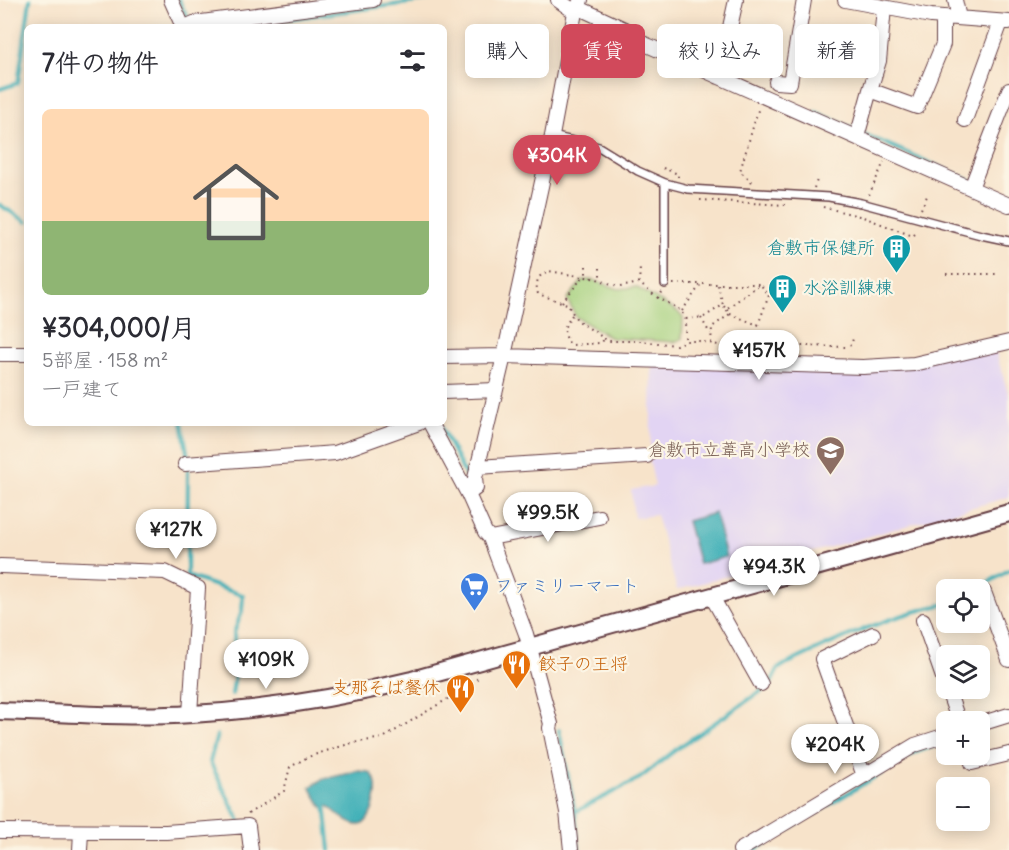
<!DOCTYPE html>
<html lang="ja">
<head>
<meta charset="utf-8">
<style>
	body { margin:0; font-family:Delius,"Klee One",sans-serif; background:#f7f7f7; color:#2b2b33; height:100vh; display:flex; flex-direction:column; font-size:22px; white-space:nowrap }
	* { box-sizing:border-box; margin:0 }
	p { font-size:20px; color:#7c7c81 }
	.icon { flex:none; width:33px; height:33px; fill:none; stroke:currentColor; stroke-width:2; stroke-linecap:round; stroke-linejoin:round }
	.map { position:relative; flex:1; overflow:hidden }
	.panel { position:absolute; left:24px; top:24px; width:423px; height:402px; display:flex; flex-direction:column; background:#fff; border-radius:9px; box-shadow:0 3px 15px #0003 }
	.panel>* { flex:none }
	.guide { position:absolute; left:465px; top:24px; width:453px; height:54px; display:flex; gap:12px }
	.controls { position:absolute; left:936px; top:579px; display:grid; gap:12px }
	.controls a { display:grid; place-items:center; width:54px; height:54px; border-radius:9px; background:#fff; box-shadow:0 3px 15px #0003; font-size:30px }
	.price { position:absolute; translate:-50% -51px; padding:0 14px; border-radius:21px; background:#fff; color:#222; font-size:20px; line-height:39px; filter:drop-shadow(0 2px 3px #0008) }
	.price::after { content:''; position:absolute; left:50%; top:36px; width:18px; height:14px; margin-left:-9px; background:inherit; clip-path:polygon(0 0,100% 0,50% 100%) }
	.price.active { background:#d1495b; color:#fff }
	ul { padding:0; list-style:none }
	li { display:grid; align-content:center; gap:12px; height:318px; padding:0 18px }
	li+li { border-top:2px solid #e1e1e2 }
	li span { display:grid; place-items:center; height:186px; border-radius:9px; color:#555 }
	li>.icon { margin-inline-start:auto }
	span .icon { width:108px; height:108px; fill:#fffc; stroke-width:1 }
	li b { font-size:26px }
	h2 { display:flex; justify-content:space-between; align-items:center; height:72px; padding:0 18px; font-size:26px }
	.pill { padding:0 21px; border-radius:9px; background:#fff; box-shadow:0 3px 15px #0003; font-size:21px; line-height:54px }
	.pill.active { background:#d1495b; color:#fff }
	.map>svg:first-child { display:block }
	.built { fill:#e2d4f3 }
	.green { fill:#a4d07d; stroke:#777854; stroke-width:1.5 }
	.water { fill:#40b0b8; stroke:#456872; stroke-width:1.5 }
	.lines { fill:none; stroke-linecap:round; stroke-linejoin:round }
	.stream { stroke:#40b0b8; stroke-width:4 }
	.service-casing { stroke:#643c43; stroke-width:10 }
	.minor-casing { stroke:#643c43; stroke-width:16 }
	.tertiary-casing { stroke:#643c43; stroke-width:20 }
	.path { stroke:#643c43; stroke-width:2; stroke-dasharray:1.5 4.5; stroke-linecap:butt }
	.service { stroke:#fff; stroke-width:7 }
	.minor { stroke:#fff; stroke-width:14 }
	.tertiary { stroke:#fff; stroke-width:16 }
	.labels { text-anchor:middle; stroke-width:4.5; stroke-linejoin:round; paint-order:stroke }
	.culture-label { font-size:18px; fill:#0d838f; stroke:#fcf5e5; text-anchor:end }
	.education-label { font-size:18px; fill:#785e54; stroke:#fcf5e5; text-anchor:end }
	.shop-label { font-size:18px; fill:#366cbe; stroke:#fcf5e5; text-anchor:start }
	.food-label { font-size:18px; fill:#c56008; stroke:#fcf5e5; text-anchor:start }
</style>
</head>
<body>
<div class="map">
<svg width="1009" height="850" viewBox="0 0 1009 850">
	<rect width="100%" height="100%" fill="#fcf5e5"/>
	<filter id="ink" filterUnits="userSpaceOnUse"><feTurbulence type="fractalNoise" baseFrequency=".0167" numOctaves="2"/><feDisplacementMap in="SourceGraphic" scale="12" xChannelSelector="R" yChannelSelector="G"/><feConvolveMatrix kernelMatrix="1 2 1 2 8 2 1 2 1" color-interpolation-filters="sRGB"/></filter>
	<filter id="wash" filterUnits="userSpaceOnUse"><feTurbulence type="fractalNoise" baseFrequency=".008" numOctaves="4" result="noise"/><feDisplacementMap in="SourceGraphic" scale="24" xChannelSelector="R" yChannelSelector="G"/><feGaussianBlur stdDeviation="1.35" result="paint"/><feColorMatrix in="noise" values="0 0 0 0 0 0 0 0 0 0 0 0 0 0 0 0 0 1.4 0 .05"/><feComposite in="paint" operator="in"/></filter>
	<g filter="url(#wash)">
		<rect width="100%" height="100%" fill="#f7e3ca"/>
		<path class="built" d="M995,349L1009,396V497L677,590L656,515L634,518L631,490L655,486L650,463L652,364L857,370Z"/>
		<path class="green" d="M583,280H593L619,289L636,287L677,311L683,318L682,339L674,342L611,338L576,317L567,299Z"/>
		<path class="water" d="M715,513L726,557L699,564L687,521Z
			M359,771C362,772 366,771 369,772C384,779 373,823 360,825C349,826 335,811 328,806L322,807L310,787L323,779Z"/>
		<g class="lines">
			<path class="stream" d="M179,0L189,21
				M229,27L431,0
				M0,89L18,83L30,0
				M816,112L856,130
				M862,133L971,181
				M0,205L27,222
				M182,423L188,458
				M439,423L470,484
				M188,469L187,576L239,594L243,595L242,611L234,633L235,675L232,694
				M976,590L1009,570
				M559,730L575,812L579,850
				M217,735L210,762L240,822
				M325,804L330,850
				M575,812L640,778L678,748L770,685L778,669L784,665C836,641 889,615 946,604
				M754,850L916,752L946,742"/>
		</g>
	</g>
	<g filter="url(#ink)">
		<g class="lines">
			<defs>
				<path id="service" d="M552,136L599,147L638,171L665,183L688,189L829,197L861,203L981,235L1009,241
					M665,183V284"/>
				<path id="minor" d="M171,0L183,27
					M558,0L575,12
					M845,0L931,16L1009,22
					M955,0L959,18
					M577,7L633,33L638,41L1009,205
					M185,27L194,23L373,0
					M719,77L736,0
					M776,82L790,83L804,0
					M870,90L879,61L884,8
					M965,120L1001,22
					M857,137L870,90L917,107L943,44V17
					M971,188L1009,90
					M0,354H27
					M444,357L504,356L863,367L914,364L1009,342
					M444,392L496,390
					M430,423L468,494L485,532L490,538L526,634L551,724L550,728L567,812L571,850
					M185,464L335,453L419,423
					M477,467L647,456
					M468,494L476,488L475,478L504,356L552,136L575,12L581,0
					M490,538L599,517
					M0,566L165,572L198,588L190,714
					M984,592L1009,660
					M712,597L761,684
					M923,620L946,686
					M947,688L959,722
					M980,724L1009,715
					M970,754L972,763L1009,754
					M864,776L822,659L873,634
					M0,831L166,832L248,826L251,850
					M80,850L81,832
					M740,850L915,745L946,735"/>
				<path id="tertiary" d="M0,711C64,713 128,718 192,714C266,710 339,698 412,680L1009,513"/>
			</defs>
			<use href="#service" class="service-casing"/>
			<use href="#minor" class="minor-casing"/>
			<use href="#tertiary" class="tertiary-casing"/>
			<path class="path" d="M663,168L678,174V177
				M752,182L740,171L759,107
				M814,188L817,180
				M869,195L884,162
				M700,200L785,205
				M823,207L863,217L913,236L916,233
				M921,209L928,194
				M586,266V275
				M600,268V280
				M946,274H999
				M639,283L640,268
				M673,284H760
				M718,285L723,305
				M662,292L658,298C685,312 686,309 685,341
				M658,298L639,283L620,287L597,279L549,271C537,275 535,283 538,294L567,304L577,320L608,341H640L676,345L685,341H699L737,349
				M562,302L583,277
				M682,311L701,284
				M730,314L758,325L769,295L760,284
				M572,315L564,328L567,341L572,345L600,343L605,339
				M701,318L708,330L711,333
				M686,319L704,317L723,305L726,309L759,285
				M711,343L712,327L730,314L726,309
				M742,349L762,345L846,347L851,345L854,336
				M248,814L284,791L290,767L308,757L326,751L352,743L383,738L469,686L479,677"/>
			<use href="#service" class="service"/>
			<use href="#minor" class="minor"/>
			<use href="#tertiary" class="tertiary"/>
		</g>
	</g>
	<defs>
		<symbol id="building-pin" viewBox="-11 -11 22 30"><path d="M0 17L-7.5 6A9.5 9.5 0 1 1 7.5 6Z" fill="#0f9aa8" stroke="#fcf5e5"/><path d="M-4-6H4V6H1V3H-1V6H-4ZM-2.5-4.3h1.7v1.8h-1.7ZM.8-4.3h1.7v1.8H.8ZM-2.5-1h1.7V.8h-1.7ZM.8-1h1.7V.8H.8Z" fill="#fff"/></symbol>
		<symbol id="school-pin" viewBox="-11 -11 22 30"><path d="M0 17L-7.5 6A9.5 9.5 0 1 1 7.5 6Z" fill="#8d6e63" stroke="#fcf5e5"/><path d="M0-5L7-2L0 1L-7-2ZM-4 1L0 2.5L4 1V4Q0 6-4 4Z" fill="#fff"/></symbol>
		<symbol id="supermarket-pin" viewBox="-11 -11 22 30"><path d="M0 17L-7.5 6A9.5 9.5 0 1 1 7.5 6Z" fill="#3f7fe0" stroke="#fcf5e5"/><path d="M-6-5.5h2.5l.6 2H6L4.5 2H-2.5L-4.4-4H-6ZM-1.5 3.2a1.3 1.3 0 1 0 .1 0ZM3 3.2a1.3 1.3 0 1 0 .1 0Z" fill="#fff"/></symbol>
		<symbol id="restaurant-pin" viewBox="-11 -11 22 30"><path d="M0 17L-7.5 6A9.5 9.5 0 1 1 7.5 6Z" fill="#e8710a" stroke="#fcf5e5"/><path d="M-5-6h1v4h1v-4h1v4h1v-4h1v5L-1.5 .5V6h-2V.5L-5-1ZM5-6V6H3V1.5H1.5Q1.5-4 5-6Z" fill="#fff"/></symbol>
	</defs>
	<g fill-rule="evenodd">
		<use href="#building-pin" x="880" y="232" width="33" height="45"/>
		<use href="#building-pin" x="766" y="272" width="33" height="45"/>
		<use href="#school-pin" x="814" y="434" width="33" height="45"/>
		<use href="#supermarket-pin" x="458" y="570" width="33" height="45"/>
		<use href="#restaurant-pin" x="500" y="648" width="33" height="45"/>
		<use href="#restaurant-pin" x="444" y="672" width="33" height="45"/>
	</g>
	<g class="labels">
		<g class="culture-label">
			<text x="875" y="254">倉敷市保健所</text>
			<text x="803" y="294" text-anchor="start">水浴訓練棟</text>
		</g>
		<g class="education-label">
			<text x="810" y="456">倉敷市立葦高小学校</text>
		</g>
		<g class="shop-label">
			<text x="495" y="592">ファミリーマート</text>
		</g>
		<g class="food-label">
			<text x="538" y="670">餃子の王将</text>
			<text x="440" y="694" text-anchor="end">支那そば餐休</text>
		</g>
	</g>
</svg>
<div class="controls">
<a><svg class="icon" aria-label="locate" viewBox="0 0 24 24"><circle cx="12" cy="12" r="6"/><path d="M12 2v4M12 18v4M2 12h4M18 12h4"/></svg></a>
<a><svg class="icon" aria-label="layers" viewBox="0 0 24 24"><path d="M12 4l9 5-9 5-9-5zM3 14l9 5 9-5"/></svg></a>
<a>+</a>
<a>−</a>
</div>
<b class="price active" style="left:557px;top:186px">¥304K</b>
<b class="price" style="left:759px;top:381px">¥157K</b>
<b class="price" style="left:548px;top:543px">¥99.5K</b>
<b class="price" style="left:176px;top:560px">¥127K</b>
<b class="price" style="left:774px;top:597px">¥94.3K</b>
<b class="price" style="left:266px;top:690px">¥109K</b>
<b class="price" style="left:835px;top:775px">¥204K</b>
<div class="guide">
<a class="pill">購入</a>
<a class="pill active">賃貸</a>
<a class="pill">絞り込み</a>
<a class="pill">新着</a>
</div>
<section class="panel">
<h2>7件の物件<svg class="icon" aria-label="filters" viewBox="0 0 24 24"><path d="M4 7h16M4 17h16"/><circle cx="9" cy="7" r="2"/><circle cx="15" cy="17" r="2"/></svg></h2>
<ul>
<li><span style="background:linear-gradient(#ffd9b3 60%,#8fb573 0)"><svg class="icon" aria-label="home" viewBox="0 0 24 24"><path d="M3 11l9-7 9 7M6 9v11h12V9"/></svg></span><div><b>¥304,000/月</b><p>5部屋 · 158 m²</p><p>一戸建て</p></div></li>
</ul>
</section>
</div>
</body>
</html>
